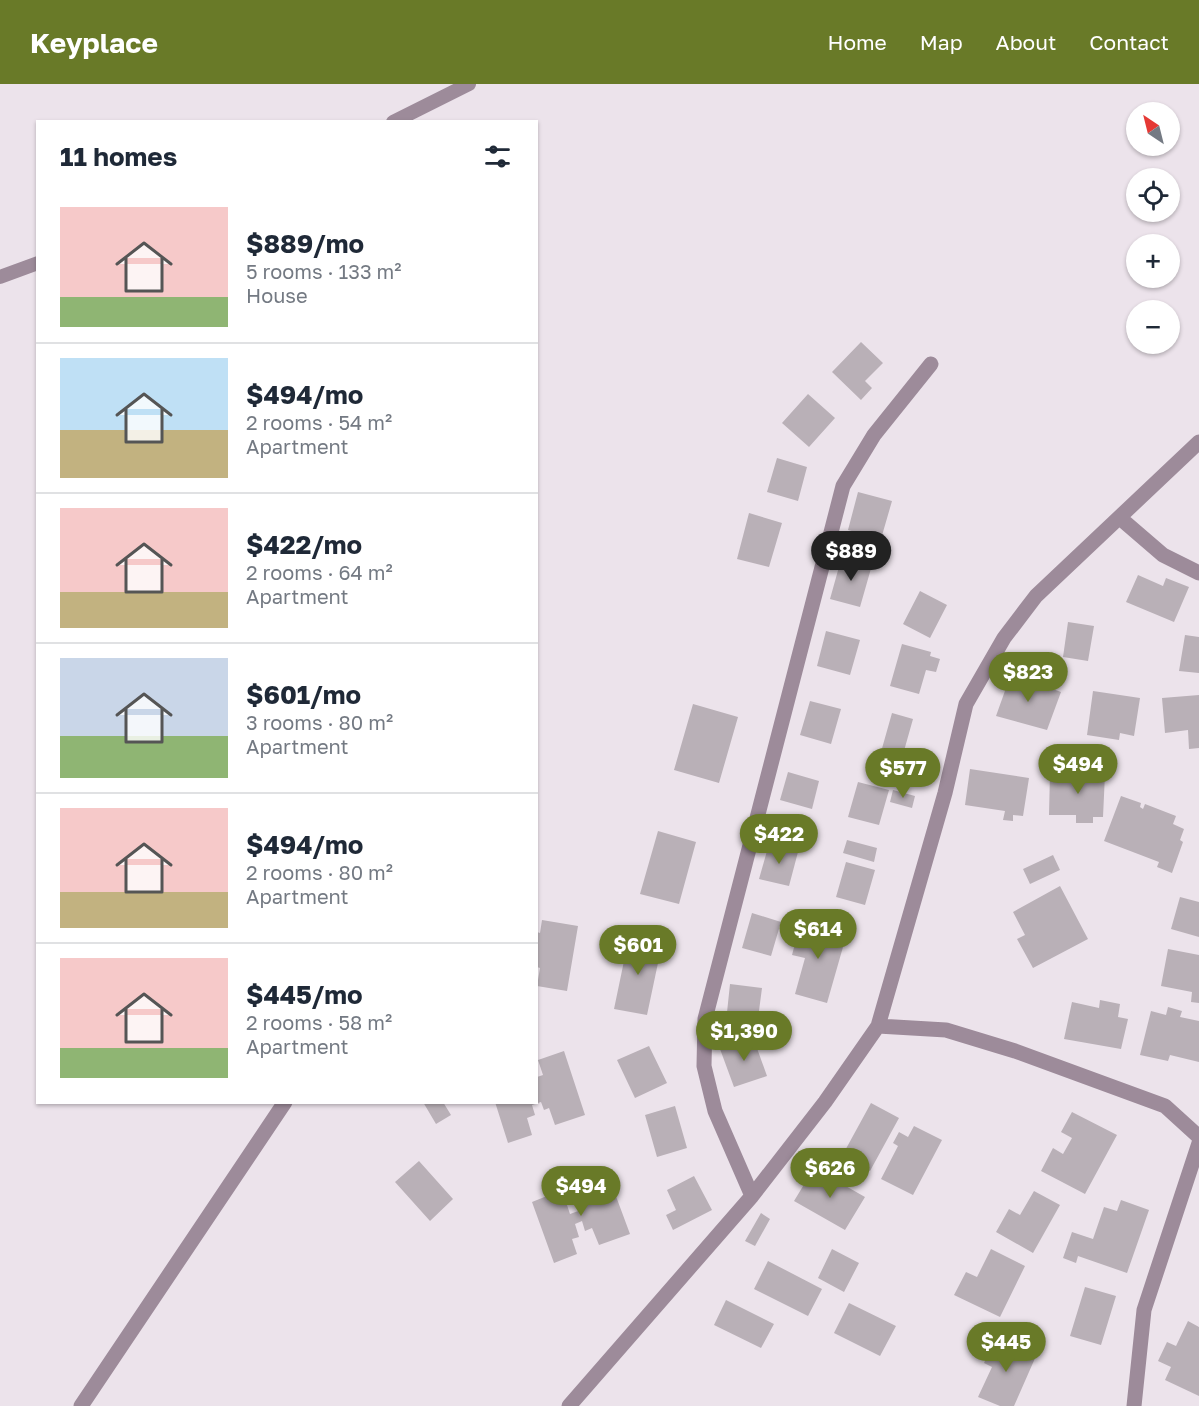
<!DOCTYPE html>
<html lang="en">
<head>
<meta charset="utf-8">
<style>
	body { margin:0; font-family:"Golos Text",sans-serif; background:#f6f6f7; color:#1f2937; height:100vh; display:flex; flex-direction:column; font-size:22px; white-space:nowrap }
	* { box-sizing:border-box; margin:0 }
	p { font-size:20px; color:#747a83 }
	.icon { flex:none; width:33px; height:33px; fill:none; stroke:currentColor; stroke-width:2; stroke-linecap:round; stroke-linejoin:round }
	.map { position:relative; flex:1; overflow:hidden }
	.panel { position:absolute; left:36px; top:36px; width:502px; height:984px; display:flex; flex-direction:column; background:#fff; border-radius:0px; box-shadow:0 2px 4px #0004 }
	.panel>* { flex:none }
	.needle { width:39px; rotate:325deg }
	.tools { position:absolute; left:1126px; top:18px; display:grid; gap:12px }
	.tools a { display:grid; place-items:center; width:54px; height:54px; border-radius:50%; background:#fff; box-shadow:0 2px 4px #0004; font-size:30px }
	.price { position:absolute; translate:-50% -51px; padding:0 14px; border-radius:21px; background:#697a28; color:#fff; font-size:20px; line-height:39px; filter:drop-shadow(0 2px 3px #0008) }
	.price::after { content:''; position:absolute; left:50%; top:36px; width:18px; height:14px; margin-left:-9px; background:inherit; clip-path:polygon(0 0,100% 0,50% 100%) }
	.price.current { background:#222; color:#fff }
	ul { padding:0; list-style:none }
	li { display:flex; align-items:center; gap:18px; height:150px; padding:0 24px }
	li+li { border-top:2px solid #e0e1e3 }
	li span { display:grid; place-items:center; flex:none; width:168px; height:120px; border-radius:0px; color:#555 }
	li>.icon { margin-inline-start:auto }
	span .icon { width:72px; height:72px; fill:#fffc; stroke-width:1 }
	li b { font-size:26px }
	h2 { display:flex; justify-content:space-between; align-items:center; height:72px; padding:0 24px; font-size:26px }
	header { display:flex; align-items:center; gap:36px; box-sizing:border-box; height:84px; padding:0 30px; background:#697a28; color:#fff }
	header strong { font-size:28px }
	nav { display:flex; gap:33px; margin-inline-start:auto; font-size:21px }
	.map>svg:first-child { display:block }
	.building { fill:#b9b0b7 }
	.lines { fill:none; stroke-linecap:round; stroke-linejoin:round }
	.lane { stroke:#9d8b9a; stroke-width:14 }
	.street { stroke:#9d8b9a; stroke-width:15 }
</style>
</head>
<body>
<header>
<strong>Keyplace</strong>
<nav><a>Home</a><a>Map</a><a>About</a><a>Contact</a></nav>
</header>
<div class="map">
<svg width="1199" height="1322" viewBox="0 0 1199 1322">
	<rect width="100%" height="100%" fill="#ece3eb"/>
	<path class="building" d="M861,258L883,279L865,297L872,304L861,316L832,288Z
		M808,310L835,334L809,363L782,339Z
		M777,374L807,383L798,417L767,408Z
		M858,408L892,417L881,455L848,446Z
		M749,429L782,439L769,483L737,475Z
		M842,472L872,481L860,523L830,515Z
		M1138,491L1163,502L1166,494L1189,503L1174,538L1126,518Z
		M920,507L947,521L930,554L903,540Z
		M1068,538L1094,542L1088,577L1063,573Z
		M826,547L860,556L850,591L817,582Z
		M1185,551L1199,553V589L1179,587Z
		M902,560L931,568L930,572L940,575L936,588L926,586L919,610L890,602Z
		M1011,590L1061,608L1047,646L996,632Z
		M1093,607L1140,614L1134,652L1120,649L1119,656L1087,651Z
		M1199,611V664L1189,665L1188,646L1165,649L1162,614Z
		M810,617L841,625L831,660L800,651Z
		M693,620L738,633L719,699L674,686Z
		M892,629L913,635L900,681L879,675Z
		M1075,682L1091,683V690H1105L1103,733H1093V739H1076V731H1049L1050,689L1074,690Z
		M970,685L1029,694L1023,732L1013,731V737L1003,736L1005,727L965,721Z
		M788,688L819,697L812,725L780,716Z
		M858,698L889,706L879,741L848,733Z
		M893,706L915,712L912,724L890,718Z
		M1121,712L1141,719L1140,723L1143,725L1145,720L1176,732L1173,740L1184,745L1180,756L1183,758L1172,789L1157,783L1159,778L1104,757Z
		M658,747L696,758L679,820L640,810Z
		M847,756L877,764L874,778L843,769Z
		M769,760L798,768L789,802L759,795Z
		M1053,771L1060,786L1030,800L1023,785Z
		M846,778L875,786L865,821L836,813Z
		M1060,802L1088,855L1033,884L1017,855L1025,851L1013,828Z
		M1180,813L1199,818V853L1171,845Z
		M752,829L781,838L771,872L742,864Z
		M542,836L578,842L567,907L537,902L540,884L537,883V848L540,849Z
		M801,837L847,849L827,919L795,910L805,874L792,871Z
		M629,853L662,860L647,931L614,925Z
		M1168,865L1199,871V919L1191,918L1192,908L1161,902Z
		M730,900L762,904L757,942L726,938Z
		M1100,916L1120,920L1118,933L1128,935L1121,965L1064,955L1072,918L1099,924Z
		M1168,923L1182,927L1180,933L1199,937V978L1170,971L1168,977L1140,971L1151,927L1166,931Z
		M753,953L767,992L734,1003L720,965Z
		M649,962L667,999L635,1014L617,976Z
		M564,967L585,1031L555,1041L549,1024L544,1026L541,1018L532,1021L535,1031L527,1034L532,1051L508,1059L495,1018H537V993L543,991L538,976Z
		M423,1018H443L451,1031L436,1040Z
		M871,1019L899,1034L870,1087L842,1072Z
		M675,1022L687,1064L657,1073L645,1031Z
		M1072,1028L1117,1051L1085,1110L1041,1087L1053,1064L1063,1070L1072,1054L1061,1048Z
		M914,1042L942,1056L913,1111L881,1095L898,1062L893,1059L899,1048L908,1053Z
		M419,1077L453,1115L430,1137L395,1098Z
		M814,1084L865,1113L845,1146L794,1117Z
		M607,1088L630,1150L599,1161L592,1144L585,1147L582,1137L575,1140L579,1153L572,1155L577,1170L554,1179L532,1118L562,1106L570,1130L581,1126L578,1115L585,1112L580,1098Z
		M694,1092L712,1126L673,1146L666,1131L676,1126L667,1106Z
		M1034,1107L1060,1121L1033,1169L996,1148L1009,1125L1020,1131Z
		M1121,1116L1149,1126L1127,1189L1078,1172L1076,1179L1063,1174L1072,1148L1093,1155L1104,1123L1117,1127Z
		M761,1129L770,1135L755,1162L745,1157Z
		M832,1165L859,1179L844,1208L818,1194Z
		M991,1165L1025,1182L1000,1233L954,1211L966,1188L977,1193Z
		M768,1177L822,1205L808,1232L754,1205Z
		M1085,1203L1116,1212L1101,1261L1070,1252Z
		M726,1216L774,1240L761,1264L714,1241Z
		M849,1219L896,1242L880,1272L834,1249Z
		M1188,1237L1199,1243V1312L1165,1296L1171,1283L1158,1277L1167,1258L1176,1262Z
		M996,1253L1036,1272L1014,1322H1000L978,1313L992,1283L984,1279Z"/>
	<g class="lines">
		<path class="lane" d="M393,38L469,0
			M0,193L38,179"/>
		<path class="street" d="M1120,434L1163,471L1199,489
			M878,942L946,946L1015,967L1165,1022L1199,1053
			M752,1112L715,1027L704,982L705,935L843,402L874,351L931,280
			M81,1322L285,1018
			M569,1322L752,1112L825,1018L878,942L945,709L966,620L1004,554L1036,512L1199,358
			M1134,1322L1144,1226L1199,1059"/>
	</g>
</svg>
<div class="tools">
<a><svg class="needle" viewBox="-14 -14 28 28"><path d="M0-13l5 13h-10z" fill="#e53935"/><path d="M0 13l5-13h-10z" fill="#747a83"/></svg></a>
<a><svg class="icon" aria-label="locate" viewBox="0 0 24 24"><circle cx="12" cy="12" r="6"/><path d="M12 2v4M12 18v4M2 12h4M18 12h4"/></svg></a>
<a>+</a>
<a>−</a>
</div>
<b class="price current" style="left:851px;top:498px">$889</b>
<b class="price" style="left:1028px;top:619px">$823</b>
<b class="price" style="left:1078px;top:711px">$494</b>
<b class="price" style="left:903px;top:715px">$577</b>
<b class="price" style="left:779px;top:781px">$422</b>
<b class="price" style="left:818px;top:876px">$614</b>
<b class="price" style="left:638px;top:892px">$601</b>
<b class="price" style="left:744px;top:978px">$1,390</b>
<b class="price" style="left:830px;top:1115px">$626</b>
<b class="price" style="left:581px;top:1133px">$494</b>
<b class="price" style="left:1006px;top:1289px">$445</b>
<section class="panel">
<h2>11 homes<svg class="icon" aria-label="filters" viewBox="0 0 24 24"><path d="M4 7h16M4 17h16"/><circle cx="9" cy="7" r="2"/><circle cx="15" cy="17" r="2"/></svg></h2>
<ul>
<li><span style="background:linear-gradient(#f6c9c9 75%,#8fb573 0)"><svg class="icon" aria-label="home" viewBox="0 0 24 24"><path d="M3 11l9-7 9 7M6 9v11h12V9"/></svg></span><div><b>$889/mo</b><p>5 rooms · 133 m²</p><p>House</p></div></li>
<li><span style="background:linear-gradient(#bfe0f5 60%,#c2b280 0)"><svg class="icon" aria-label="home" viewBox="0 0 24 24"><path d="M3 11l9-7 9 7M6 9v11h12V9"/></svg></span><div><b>$494/mo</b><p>2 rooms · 54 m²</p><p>Apartment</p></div></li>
<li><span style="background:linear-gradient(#f6c9c9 70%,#c2b280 0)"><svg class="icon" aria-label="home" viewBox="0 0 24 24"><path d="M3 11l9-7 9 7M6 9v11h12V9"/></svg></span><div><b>$422/mo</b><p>2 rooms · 64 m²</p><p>Apartment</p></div></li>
<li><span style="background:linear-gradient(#c9d6e8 65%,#8fb573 0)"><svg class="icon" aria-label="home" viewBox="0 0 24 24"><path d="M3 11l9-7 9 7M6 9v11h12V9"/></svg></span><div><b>$601/mo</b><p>3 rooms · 80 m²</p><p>Apartment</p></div></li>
<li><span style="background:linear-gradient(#f6c9c9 70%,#c2b280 0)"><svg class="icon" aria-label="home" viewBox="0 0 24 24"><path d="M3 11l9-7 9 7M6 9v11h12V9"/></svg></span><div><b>$494/mo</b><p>2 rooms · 80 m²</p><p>Apartment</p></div></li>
<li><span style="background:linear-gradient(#f6c9c9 75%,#8fb573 0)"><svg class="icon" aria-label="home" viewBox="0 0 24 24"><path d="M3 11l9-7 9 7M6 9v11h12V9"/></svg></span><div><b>$445/mo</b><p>2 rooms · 58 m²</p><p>Apartment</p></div></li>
</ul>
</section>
</div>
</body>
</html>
